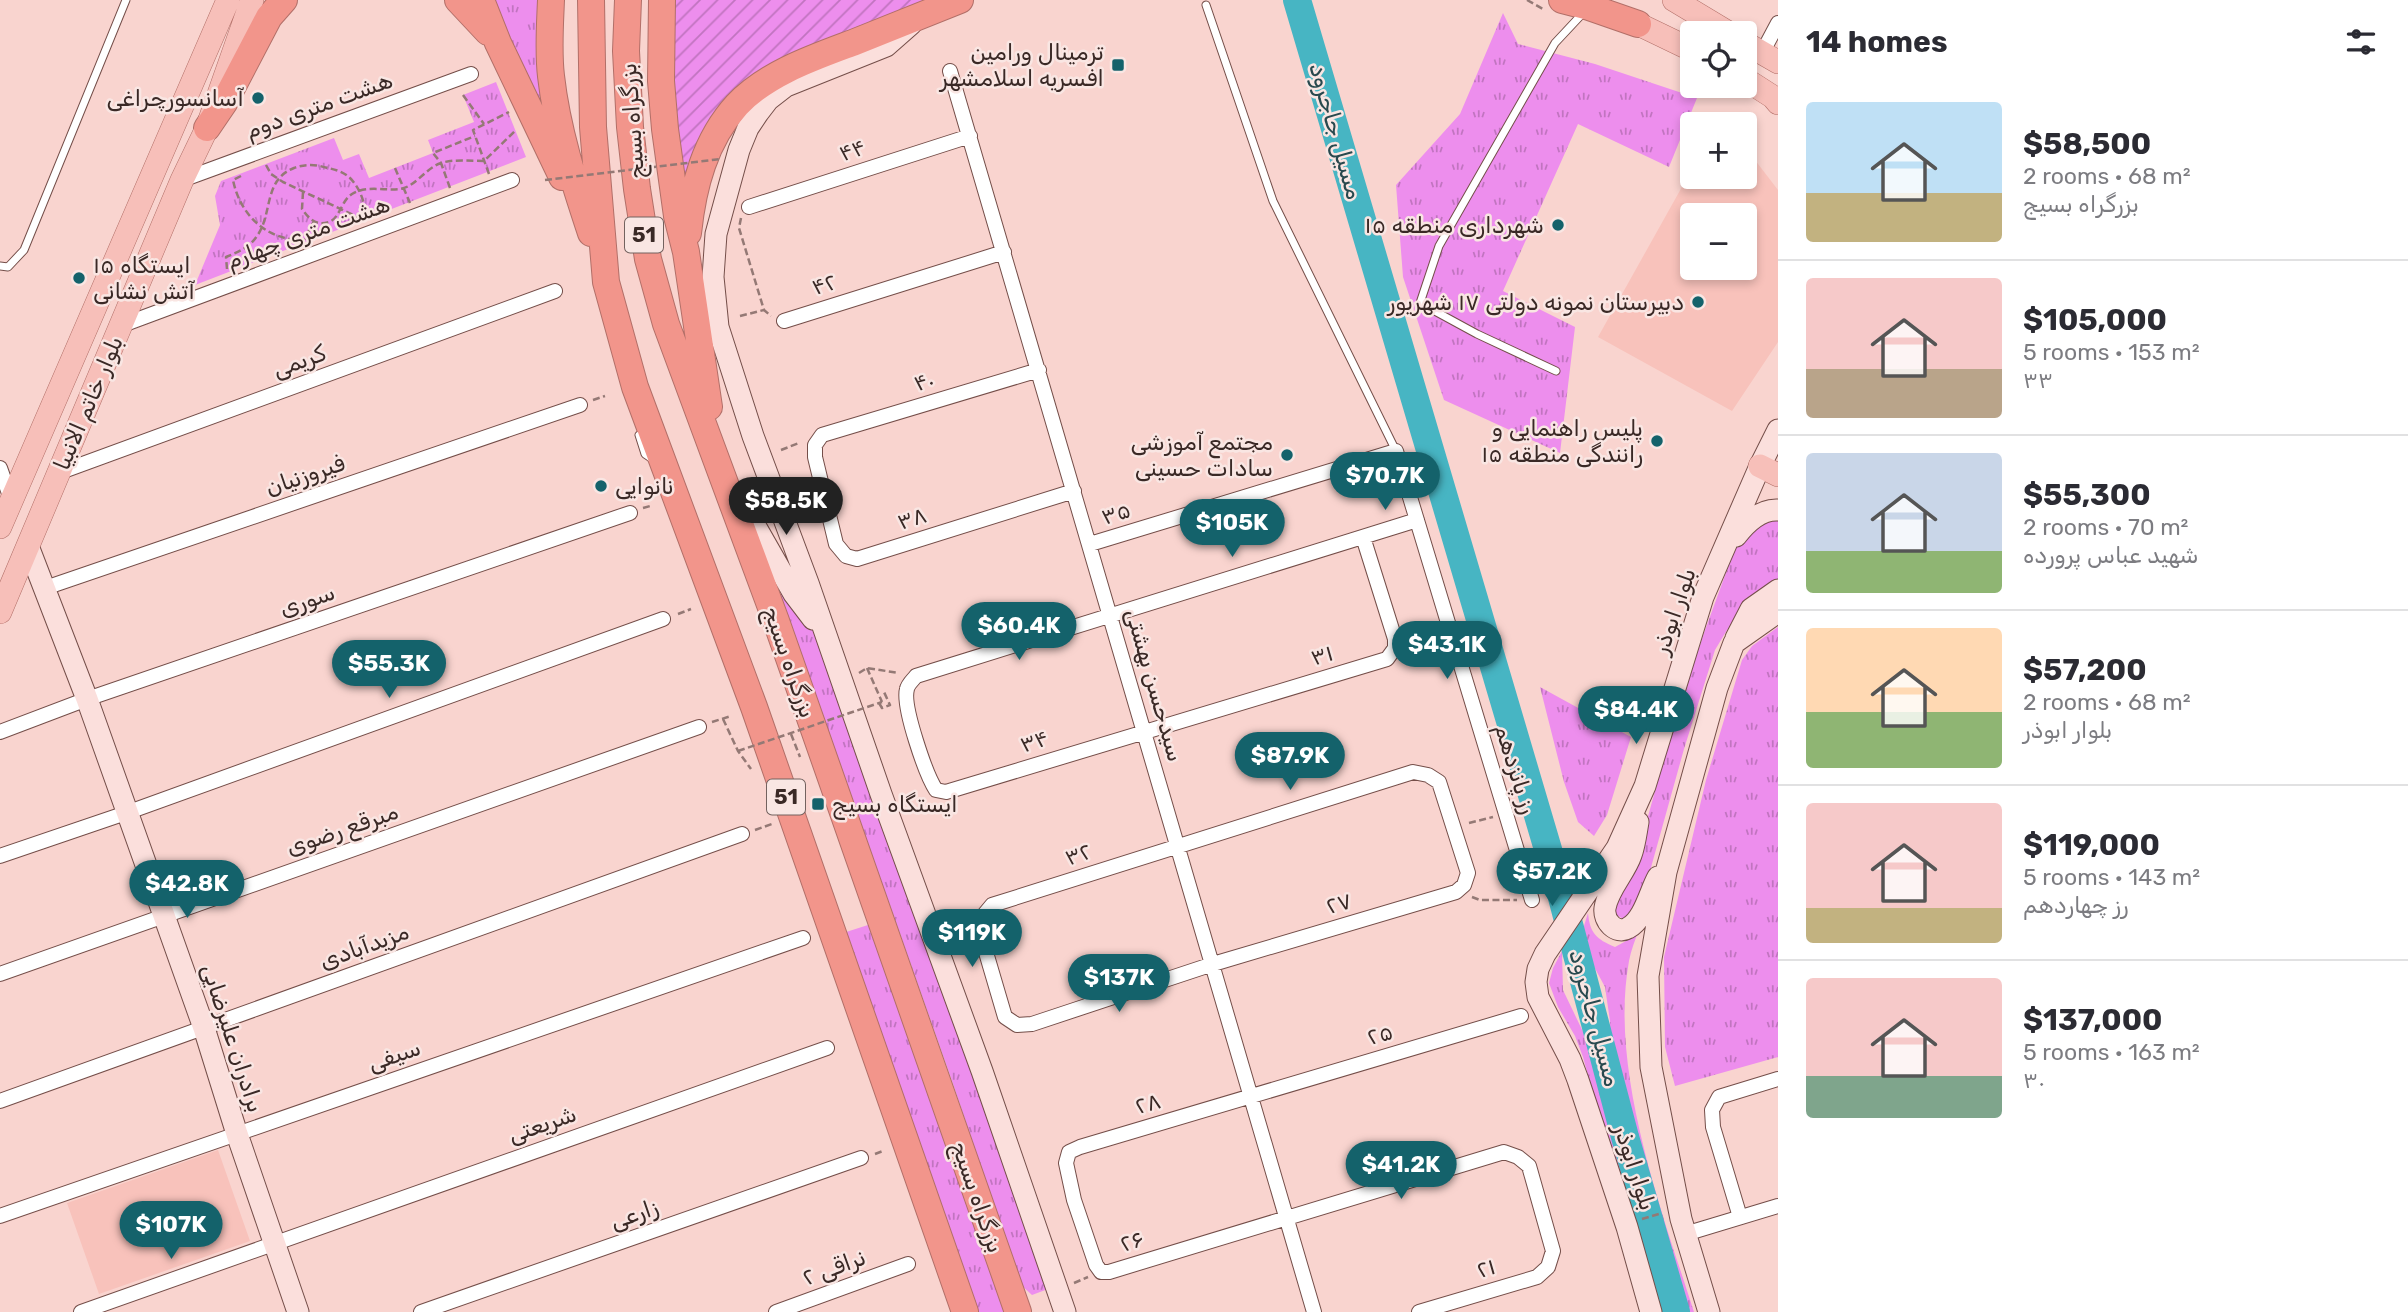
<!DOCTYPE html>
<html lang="en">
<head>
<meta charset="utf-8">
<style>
	body { margin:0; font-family:Rubik,"Noto Naskh Arabic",sans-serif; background:#f2f2f3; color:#2b2b33; height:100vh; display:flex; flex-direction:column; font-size:26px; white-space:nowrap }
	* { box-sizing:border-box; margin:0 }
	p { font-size:23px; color:#7c7c81 }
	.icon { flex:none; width:38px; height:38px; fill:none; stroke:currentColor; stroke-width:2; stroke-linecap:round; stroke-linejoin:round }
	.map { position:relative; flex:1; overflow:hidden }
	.side { display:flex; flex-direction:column; background:#fff; width:630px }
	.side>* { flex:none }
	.controls { position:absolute; left:1680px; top:21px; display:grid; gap:14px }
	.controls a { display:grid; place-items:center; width:77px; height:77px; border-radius:7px; background:#fff; box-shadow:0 4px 10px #0003; font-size:35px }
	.price { position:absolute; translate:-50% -60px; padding:0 16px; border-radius:24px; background:#14626b; color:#fff; font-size:23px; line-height:46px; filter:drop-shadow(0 2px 4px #0008) }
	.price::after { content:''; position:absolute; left:50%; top:42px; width:21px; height:16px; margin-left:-10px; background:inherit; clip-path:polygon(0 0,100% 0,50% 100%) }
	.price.selected { background:#222; color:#fff }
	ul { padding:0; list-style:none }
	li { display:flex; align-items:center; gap:21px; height:175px; padding:0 28px }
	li+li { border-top:2px solid #e1e1e2 }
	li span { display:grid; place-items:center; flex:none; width:196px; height:140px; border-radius:7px; color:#555 }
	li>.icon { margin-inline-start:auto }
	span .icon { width:84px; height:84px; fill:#fffc; stroke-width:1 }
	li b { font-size:30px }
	h2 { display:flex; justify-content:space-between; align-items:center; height:84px; padding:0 28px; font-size:30px }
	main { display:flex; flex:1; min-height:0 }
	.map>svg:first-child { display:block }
	.built { fill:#f8c2bb; fill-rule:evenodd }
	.grass { fill:url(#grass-tufts) }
	.garden { fill:url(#garden-furrows) }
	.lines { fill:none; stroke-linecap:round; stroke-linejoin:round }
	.river { stroke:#47b5c3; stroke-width:28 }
	.lane-casing { stroke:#744e49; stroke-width:9 }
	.street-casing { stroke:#744e49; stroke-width:16 }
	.secondary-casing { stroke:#744e49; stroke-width:23 }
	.primary-casing { stroke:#b26f68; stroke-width:24 }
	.highway-casing { stroke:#b26f68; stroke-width:28 }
	.path { stroke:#947975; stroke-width:2.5; stroke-dasharray:7 3.5; stroke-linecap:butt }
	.lane { stroke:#fff; stroke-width:7 }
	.street { stroke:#fff; stroke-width:14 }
	.secondary { stroke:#fbdfdc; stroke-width:21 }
	.primary { stroke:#f7bfb9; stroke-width:23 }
	.highway { stroke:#f2958b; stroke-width:26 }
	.path-bridge { stroke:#947975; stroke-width:2.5; stroke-dasharray:7 3.5; stroke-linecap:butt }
	.poi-dot { fill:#14626b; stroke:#f9e6e3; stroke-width:2.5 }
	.labels { text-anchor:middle; stroke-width:5; stroke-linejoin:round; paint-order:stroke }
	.shield { fill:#f9e6e3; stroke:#73625f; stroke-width:2 }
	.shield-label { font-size:21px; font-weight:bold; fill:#3a2926 }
	.poi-label { font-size:23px; fill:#3a2926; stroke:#f9e6e3; text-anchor:end }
	.street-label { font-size:23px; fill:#3a2926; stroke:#f9e6e3 }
	.water-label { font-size:24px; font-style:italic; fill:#28494e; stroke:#f9e6e3 }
</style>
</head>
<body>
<main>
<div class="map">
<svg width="1778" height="1312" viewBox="0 0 1778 1312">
	<defs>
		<pattern id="grass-tufts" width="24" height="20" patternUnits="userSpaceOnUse" patternTransform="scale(1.75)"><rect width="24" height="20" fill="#ed8eed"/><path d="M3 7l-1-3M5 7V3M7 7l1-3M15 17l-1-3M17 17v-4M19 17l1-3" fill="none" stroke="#c174c0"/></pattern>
		<pattern id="garden-furrows" width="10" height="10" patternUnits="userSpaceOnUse" patternTransform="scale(1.75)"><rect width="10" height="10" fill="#ed8eed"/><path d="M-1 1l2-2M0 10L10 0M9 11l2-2" fill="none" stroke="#c174c0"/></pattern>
	</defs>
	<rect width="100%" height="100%" fill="#f9d4cf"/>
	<path class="built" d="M1745,147L1778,190V342L1732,411L1598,337L1692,169V177H1745ZM1745,215V268H1692V215Z
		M218,1150L250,1241L99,1294L67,1203Z"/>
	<path class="grass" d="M489,0H543L555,144Z
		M1503,13L1518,44L1595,64L1697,98L1669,167L1578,124L1503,291L1575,327L1560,453L1444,400L1403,277L1396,185L1460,114Z
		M496,82L526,157L195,285L220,225L215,196L221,181L334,138L343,160L359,154L369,178L433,153L428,140L474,122L463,95Z
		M1778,515V583L1744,610L1727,630L1715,650L1684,749L1645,889L1642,899L1625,920L1613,913L1640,845L1674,723L1704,633L1735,548L1744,533Z
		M764,549L821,643L1048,1289L1032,1295L1021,1285L952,1081Z
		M1778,627V1057L1675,1086L1665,1047L1664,957L1706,780L1742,660L1752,646Z
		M1540,687L1631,737L1607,815L1594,836L1578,822L1564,782Z
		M1588,913C1590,933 1596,939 1615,947L1626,941L1639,930C1635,940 1631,950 1629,961C1609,1070 1661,1209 1694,1312H1662L1619,1190L1583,1057L1575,1036L1558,1007L1549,983L1553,968L1562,951L1563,990L1586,1038L1606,1113L1645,1180L1610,1046V1021L1605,987L1591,961L1585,945L1583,929Z
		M868,925L909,1027L1005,1312H976L843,933Z"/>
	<path class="garden" d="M669,0H940L755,81L684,219L667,16Z"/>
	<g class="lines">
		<path class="river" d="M1297,0L1560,890L1625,1137L1676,1312"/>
		<defs>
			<path id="lane" d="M1206,5L1273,201L1396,451
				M0,266L8,267L24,250L126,0
				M1556,371L1477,334L1420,303L1439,246L1555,43L1584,12
				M639,435L645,454L654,460"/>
			<path id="street" d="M1762,53L1778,23
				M950,71L1314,1312
				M182,180L471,74
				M749,207L970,136
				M784,321L1004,252
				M120,326L512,180
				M1039,370L822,435L815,445V457L836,544L846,556L857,559L1074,491
				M0,468L11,499L8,500
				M58,473L555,291
				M1363,537L1395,639V648L1387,659L946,792L936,790C926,775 902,706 907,689C908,684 913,680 916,676L1417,520
				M1090,544L1396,451L1532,900
				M45,588L580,405
				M0,732L87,699L630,513
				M1413,772L1428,775L1439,782L1468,873L1464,885L1456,892L1213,964L1032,1024L1017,1025L1005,1017L980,932L982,917L992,905Z
				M0,856L126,813L663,619
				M0,974L699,727
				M0,1101L742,834
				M0,1216L803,938
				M1740,1217L1713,1127L1712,1110L1719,1097L1778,1079
				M1685,1234L1778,1206
				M81,1312L827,1048
				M421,1312L861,1158
				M776,1312L908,1264
				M1419,1312L1537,1277L1548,1267L1553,1251L1529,1166L1518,1157L1504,1152L1109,1272H1101L1096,1265L1074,1200L1066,1163L1069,1152L1080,1147L1521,1016"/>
			<path id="secondary" d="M911,24L886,46L786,86L768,100L758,113L748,128L739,150L716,234L713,277L718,327L753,436L808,583L881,794L982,1071L1065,1312
				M741,501L794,594L813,619
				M1736,536C1746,523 1760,509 1778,510
				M28,546L87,699L204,1028L237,1134L298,1312
				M1736,638L1751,609L1778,590
				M1638,822C1636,833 1635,844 1631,855C1625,873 1608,889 1605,908C1603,921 1616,935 1628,928C1644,920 1650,891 1658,877
				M1651,1312L1627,1227L1578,1080L1570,1059L1538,997L1536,982L1538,969L1545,954L1617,848L1645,786L1703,597L1760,466L1778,430
				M1709,1312L1681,1219L1651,1067L1648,976L1666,872L1717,688L1734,643L1778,612"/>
			<path id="primary" d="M1674,0L1729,33
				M1638,24L1692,50
				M1745,43L1778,62
				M1745,79L1773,97L1778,103
				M1760,466L1778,475
				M0,527L228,0
				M0,612L182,180L207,128L252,0"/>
			<path id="highway" d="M458,0L488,32
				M481,0L498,43L562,177
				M551,0C550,25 548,51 551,76C557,130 574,182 591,233
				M591,0L593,127L606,282L635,387L754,707L965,1312
				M628,0L626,51L630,127L637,189L648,259L666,324L776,621L1018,1312
				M662,0L661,81L665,129L677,216L686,252L709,407
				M1562,0L1589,7L1638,24
				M207,128L224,103L269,17L284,0
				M688,233C693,186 705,140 737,105C767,73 815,57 855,42C890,28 925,14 960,0"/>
		</defs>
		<use href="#lane" class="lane-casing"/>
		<use href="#street" class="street-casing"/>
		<use href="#secondary" class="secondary-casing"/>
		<use href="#primary" class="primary-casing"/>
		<use href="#highway" class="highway-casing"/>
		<path class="path" d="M1527,0L1543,9
			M463,95L484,124
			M266,165L271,174L283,182L362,219
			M395,168L410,203
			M489,174L473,130L509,112
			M241,176L233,180C240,215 267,241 304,240L314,221
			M450,188L441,163L433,153L475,136
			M303,192L302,209C309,219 316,226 329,222C340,218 341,201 352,194C367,185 384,191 400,189C415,187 426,168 441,163C453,159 471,161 484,161L515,131
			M741,218L739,228L764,310L771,316
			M227,269L226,257C238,252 249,248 257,236C273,214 263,180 294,168C302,165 311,164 320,166C331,169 342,170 350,178C360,188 366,204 365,217
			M740,316L764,310
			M593,400L605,396
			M781,450L799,443
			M643,508L650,506
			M678,614L691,609
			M867,668L882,702
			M859,673L867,668L899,673
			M879,703L882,708L890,705L884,692
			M723,719L738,751L751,769
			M712,722L731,716
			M791,734L800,757
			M1469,823L1493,817
			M755,830L772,824
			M1472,897L1480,900H1517
			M954,919L968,916
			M875,1154L883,1151
			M1642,1219L1662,1213
			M1074,1283L1088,1277"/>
		<use href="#lane" class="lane"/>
		<use href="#street" class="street"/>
		<use href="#secondary" class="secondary"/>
		<use href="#primary" class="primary"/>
		<use href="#highway" class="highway"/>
		<path class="path-bridge" d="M545,180L721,159
			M738,751L882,702"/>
	</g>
	<g class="poi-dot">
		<rect x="1111" y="58" width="14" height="14" rx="3.5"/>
		<circle cx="258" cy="98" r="7"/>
		<circle cx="1558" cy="225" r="7"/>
		<circle cx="79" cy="278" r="7"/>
		<circle cx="1698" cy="302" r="7"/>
		<circle cx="1657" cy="441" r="7"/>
		<circle cx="1287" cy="455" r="7"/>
		<circle cx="601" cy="486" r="7"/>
		<rect x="811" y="797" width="14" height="14" rx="3.5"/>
	</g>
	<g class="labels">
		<g class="shield">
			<rect x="625" y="217.5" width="38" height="35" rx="5"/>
			<rect x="767" y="779.5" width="38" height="35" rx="5"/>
		</g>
		<g class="shield-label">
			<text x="644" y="242">51</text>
			<text x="786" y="804">51</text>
		</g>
		<g class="poi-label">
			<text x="1104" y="60">ترمینال ورامین<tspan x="1104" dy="26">افسریه اسلامشهر</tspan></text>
			<text x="244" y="106">آسانسورچراغی</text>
			<text x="1544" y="233">شهرداری منطقه ۱۵</text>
			<text x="93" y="273" text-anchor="start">ایستگاه ۱۵<tspan x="93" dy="26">آتش نشانی</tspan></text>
			<text x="1684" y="310">دبیرستان نمونه دولتی ۱۷ شهریور</text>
			<text x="1643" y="436">پلیس راهنمایی و<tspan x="1643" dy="26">رانندگی منطقه ۱۵</tspan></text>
			<text x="1273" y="450">مجتمع آموزشی<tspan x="1273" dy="26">سادات حسینی</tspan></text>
			<text x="615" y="494" text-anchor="start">نانوایی</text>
			<text x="832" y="812" text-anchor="start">ایستگاه بسیج</text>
		</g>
		<g class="street-label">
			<text transform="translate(319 105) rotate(-20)" y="8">هشت متری دوم</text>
			<text transform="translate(632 121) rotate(-94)" y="8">بزرگراه بسیج</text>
			<text transform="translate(852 150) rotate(-18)" y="8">۴۴</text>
			<text transform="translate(308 232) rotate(-20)" y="8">هشت متری چهارم</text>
			<text transform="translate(824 284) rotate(-17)" y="8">۴۲</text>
			<text transform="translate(299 361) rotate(-20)" y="8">کریمی</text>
			<text transform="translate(924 381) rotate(-17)" y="8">۴۰</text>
			<text transform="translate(88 403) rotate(-67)" y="8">بلوار خاتم الانبیا</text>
			<text transform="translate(305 475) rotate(-19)" y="8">فیروزنیان</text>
			<text transform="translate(1116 513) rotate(-17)" y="8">۳۵</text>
			<text transform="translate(912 518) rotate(-17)" y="8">۳۸</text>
			<text transform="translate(307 600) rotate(-19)" y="8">سوری</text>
			<text transform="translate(1674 611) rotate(-71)" y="8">بلوار ابوذر</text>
			<text transform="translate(1322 655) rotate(-16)" y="8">۳۱</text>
			<text transform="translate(790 662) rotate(71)" y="8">بزرگراه بسیج</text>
			<text transform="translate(1155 685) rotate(74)" y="8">سیدحسن بهشتی</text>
			<text transform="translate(1034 741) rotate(-17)" y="8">۳۴</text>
			<text transform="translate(1516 769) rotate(73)" y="8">رز پانزدهم</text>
			<text transform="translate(342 829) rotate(-19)" y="8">مبرقع رضوی</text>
			<text transform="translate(1078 854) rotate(-18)" y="8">۳۲</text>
			<text transform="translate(1339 903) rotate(-16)" y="8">۲۷</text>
			<text transform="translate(364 946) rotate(-20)" y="8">مزیدآبادی</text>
			<text transform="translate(1380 1034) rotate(-16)" y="8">۲۵</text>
			<text transform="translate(233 1038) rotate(72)" y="8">برادران علیرضایی</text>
			<text transform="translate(394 1055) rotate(-19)" y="8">سیفی</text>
			<text transform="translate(1148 1103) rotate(-16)" y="8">۲۸</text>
			<text transform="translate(542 1124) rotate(-19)" y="8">شریعتی</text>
			<text transform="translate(1635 1167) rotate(72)" y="8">بلوار ابوذر</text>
			<text transform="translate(978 1197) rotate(71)" y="8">بزرگراه بسیج</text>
			<text transform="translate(634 1214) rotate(-19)" y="8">زارعی</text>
			<text transform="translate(1132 1241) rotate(-17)" y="8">۲۶</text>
			<text transform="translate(834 1267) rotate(-20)" y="8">نراقی ۲</text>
			<text transform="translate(1486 1268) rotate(-16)" y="8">۲۱</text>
		</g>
		<g class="water-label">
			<text transform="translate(1336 131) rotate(74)" y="8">مسیل جاجرود</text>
			<text transform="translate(1595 1018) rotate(75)" y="8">مسیل جاجرود</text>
		</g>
	</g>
</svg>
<div class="controls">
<a><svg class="icon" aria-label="locate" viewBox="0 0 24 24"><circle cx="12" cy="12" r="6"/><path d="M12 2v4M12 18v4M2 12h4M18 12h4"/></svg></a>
<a>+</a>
<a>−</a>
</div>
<b class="price" style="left:1385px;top:512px">$70.7K</b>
<b class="price selected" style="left:786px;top:537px">$58.5K</b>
<b class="price" style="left:1232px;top:559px">$105K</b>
<b class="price" style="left:1019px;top:662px">$60.4K</b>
<b class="price" style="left:1447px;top:681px">$43.1K</b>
<b class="price" style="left:389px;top:700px">$55.3K</b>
<b class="price" style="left:1636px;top:746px">$84.4K</b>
<b class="price" style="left:1290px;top:792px">$87.9K</b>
<b class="price" style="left:1552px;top:908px">$57.2K</b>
<b class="price" style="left:187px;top:920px">$42.8K</b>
<b class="price" style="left:972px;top:969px">$119K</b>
<b class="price" style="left:1119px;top:1014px">$137K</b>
<b class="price" style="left:1401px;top:1201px">$41.2K</b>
<b class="price" style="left:171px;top:1261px">$107K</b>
</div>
<section class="side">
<h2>14 homes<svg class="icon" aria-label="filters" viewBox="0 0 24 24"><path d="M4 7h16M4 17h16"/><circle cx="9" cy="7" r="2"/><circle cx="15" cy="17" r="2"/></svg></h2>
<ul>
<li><span style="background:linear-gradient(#bfe0f5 65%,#c2b280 0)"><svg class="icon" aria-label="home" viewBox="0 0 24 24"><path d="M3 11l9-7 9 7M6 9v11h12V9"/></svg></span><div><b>$58,500</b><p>2 rooms · 68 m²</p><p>بزرگراه بسیج</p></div></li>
<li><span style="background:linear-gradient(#f6c9c9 65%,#b9a48a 0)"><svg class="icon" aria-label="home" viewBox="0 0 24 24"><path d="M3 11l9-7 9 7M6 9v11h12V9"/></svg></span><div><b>$105,000</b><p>5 rooms · 153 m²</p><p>۳۳</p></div></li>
<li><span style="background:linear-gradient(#c9d6e8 70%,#8fb573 0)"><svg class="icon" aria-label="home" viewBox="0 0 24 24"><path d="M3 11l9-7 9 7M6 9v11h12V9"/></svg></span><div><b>$55,300</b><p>2 rooms · 70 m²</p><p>شهید عباس پرورده</p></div></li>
<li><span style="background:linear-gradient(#ffd9b3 60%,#8fb573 0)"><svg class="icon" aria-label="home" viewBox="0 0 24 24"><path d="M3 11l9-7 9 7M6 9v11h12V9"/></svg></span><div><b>$57,200</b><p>2 rooms · 68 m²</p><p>بلوار ابوذر</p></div></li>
<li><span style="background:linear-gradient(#f6c9c9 75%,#c2b280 0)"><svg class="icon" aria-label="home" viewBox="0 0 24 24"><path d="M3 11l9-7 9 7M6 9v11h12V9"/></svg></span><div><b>$119,000</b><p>5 rooms · 143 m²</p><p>رز چهاردهم</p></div></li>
<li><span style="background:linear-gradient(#f6c9c9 70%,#7fa58c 0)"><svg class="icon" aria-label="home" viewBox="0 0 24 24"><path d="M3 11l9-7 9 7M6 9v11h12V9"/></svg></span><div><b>$137,000</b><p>5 rooms · 163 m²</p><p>۳۰</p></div></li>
</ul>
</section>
</main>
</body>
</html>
